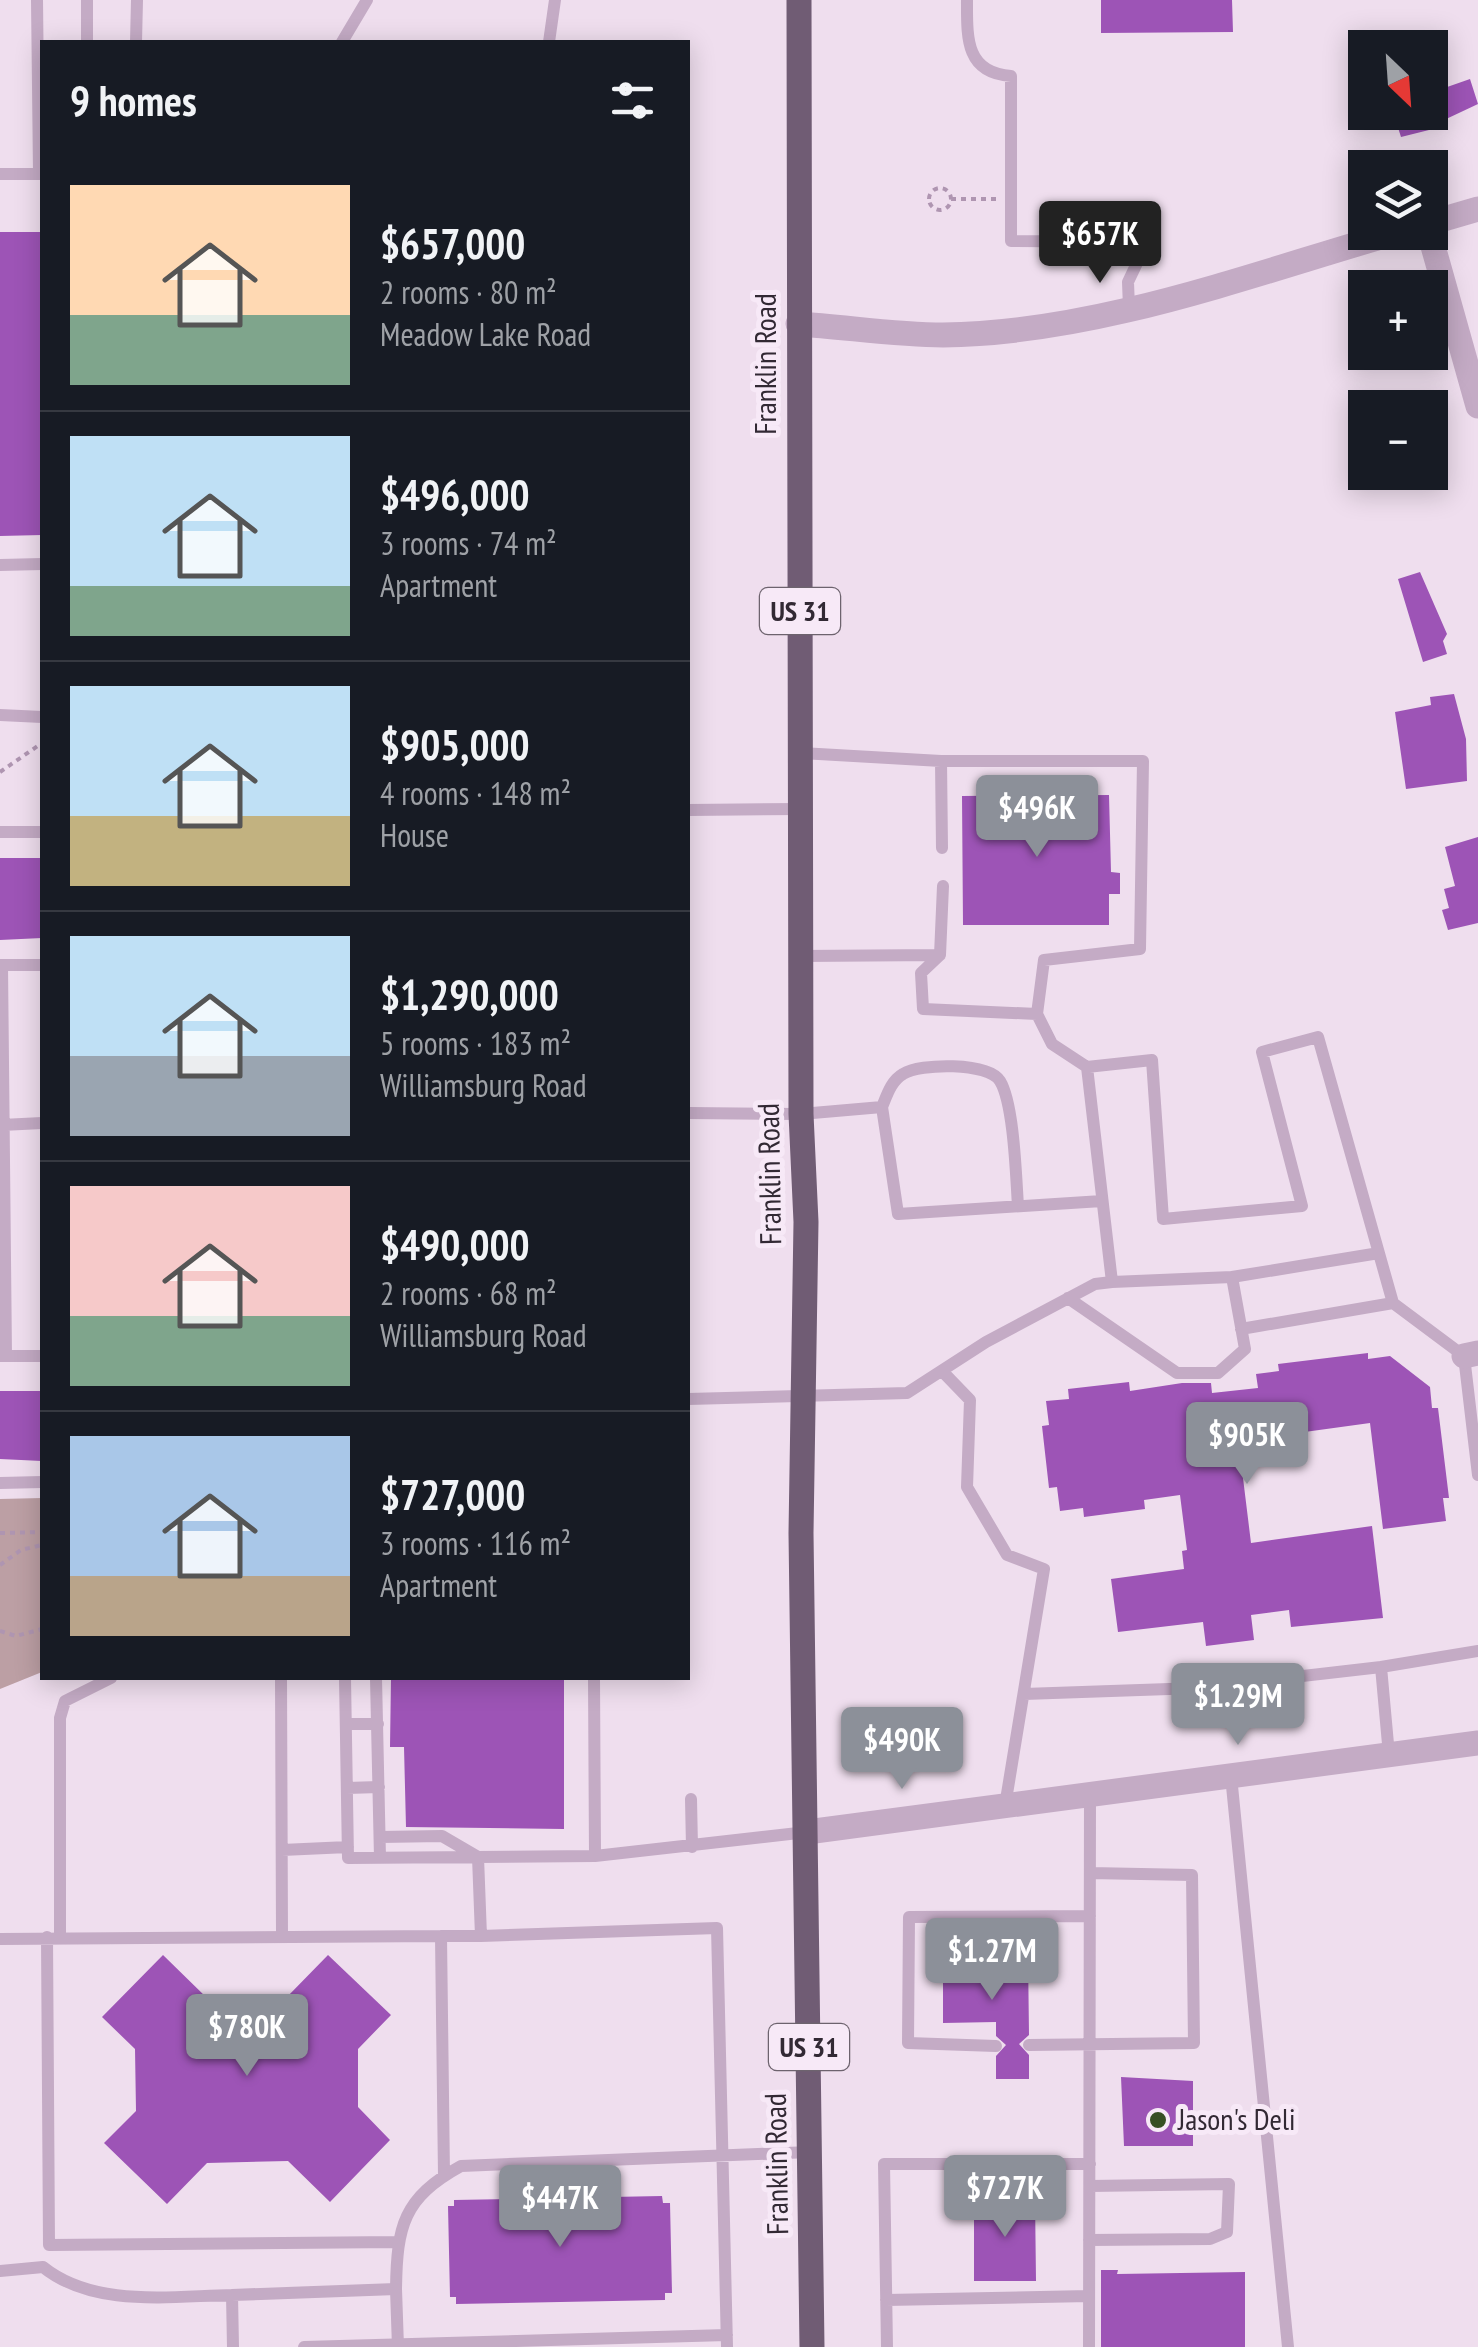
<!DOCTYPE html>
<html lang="en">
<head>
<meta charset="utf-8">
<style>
	body { margin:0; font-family:"PT Sans Narrow",sans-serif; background:#242831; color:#f1f3f6; height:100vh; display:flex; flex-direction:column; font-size:38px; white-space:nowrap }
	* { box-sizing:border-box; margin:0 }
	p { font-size:32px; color:#9ea1a6 }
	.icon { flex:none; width:55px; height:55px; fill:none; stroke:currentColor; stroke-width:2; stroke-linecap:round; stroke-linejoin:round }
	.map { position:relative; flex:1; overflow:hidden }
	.sheet { position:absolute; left:40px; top:40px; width:650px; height:1640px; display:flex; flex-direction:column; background:#171b24; border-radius:0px; box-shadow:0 5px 25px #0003 }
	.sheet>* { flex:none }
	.needle { width:65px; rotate:155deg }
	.tools { position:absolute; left:1348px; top:30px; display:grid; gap:20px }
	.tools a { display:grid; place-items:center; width:100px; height:100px; border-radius:0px; background:#171b24; box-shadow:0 5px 25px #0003; font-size:50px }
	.price { position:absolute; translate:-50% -85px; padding:0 22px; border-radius:10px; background:#8c9099; color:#fff; font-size:32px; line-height:65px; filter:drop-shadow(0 2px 5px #0008) }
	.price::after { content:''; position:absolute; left:50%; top:60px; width:30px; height:22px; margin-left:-15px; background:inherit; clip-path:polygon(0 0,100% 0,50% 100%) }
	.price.active { background:#222; color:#fff }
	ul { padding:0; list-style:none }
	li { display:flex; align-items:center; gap:30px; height:250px; padding:0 30px }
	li+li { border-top:2px solid #363941 }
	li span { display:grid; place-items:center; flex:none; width:280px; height:200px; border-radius:0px; color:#555 }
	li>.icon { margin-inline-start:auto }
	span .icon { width:120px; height:120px; fill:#fffc; stroke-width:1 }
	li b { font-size:42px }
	h2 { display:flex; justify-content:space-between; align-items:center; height:120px; padding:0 30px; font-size:42px }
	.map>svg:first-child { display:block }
	.green { fill:#bc9fa4 }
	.building { fill:#9d54b6 }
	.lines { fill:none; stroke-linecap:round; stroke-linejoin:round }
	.path { stroke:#af95b1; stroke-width:4; stroke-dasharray:5 5; stroke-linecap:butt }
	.service { stroke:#c4abc5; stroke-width:12 }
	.minor { stroke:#c4abc5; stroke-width:25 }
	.primary { stroke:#705c74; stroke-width:25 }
	.poi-dot { fill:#375024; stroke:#f7e9f7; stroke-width:4 }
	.labels { text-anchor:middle; stroke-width:10; stroke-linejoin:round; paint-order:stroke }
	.shield { fill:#f7e9f7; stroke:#6d636e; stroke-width:2.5 }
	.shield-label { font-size:28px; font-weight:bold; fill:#322934 }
	.street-label { font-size:30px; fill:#322934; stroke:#f7e9f7 }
	.poi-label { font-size:30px; fill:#322934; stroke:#f7e9f7; text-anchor:start }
</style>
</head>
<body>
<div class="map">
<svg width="1478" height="2347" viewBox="0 0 1478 2347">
	<rect width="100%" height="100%" fill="#efdeee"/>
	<path class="green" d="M42,1498V1672L0,1689V1499Z"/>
	<path class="building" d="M1101,0H1232L1233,32L1101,33Z
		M1470,79L1478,104L1444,120L1445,126L1401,137L1393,112H1430V93Z
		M0,232H42V535L0,536Z
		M1420,572L1447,634L1443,641L1447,654L1423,662L1398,579Z
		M1454,694L1466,739L1467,781L1406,789L1395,712L1431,705L1430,697Z
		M1109,795L1111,872L1120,873V894H1109V925H963L962,796Z
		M1478,837V923L1448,930L1442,910L1449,908L1444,889L1455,886L1445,847Z
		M0,858H42V938L0,940Z
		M1368,1353V1359L1390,1356L1430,1387L1432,1408H1438L1449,1498H1443L1446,1521L1383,1529L1370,1423L1268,1437L1271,1459L1245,1467L1243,1478L1251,1543L1372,1526L1383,1618L1291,1627L1289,1610L1251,1615L1254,1640L1206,1646L1203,1622L1118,1632L1111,1579L1184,1569L1182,1551L1187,1550L1180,1495L1144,1500L1145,1509L1084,1517L1083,1508L1060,1511L1057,1487L1049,1488L1042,1426L1049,1425L1046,1401L1069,1399L1068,1389L1129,1382L1130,1391L1182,1383H1211L1212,1393L1258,1388L1256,1374L1279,1371L1278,1364Z
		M0,1391H42V1461L0,1459Z
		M391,1678H564V1829L406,1827L404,1747H390Z
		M163,1955L208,1999L286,1998L328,1955L391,2015L358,2049V2107L390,2140L330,2202L288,2161L207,2163L167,2204L104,2143L136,2111L135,2049L102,2017Z
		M1028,1955L1029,2035L1019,2044L1029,2055V2079H996V2056L1006,2045L996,2036V2022L943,2023V1956Z
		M1121,2077L1193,2081V2146H1124Z
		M662,2196L663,2203H670L672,2293H665V2300L456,2304V2297H450L448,2206H454V2200Z
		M1035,2198L1036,2281H974V2199Z
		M1101,2270H1118L1117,2274L1245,2272V2347H1101Z"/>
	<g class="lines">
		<path class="path" d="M929 199a11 11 0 1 1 22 0a11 11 0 1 1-22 0Z
			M951,199H996
			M0,772L42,743
			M0,1533L42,1532
			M0,1565L21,1550L42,1545
			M0,1631L16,1636L42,1629"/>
		<path class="service" d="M37,0L39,174
			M87,0V42
			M967,0C967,37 965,73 1011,76V241L1147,242L1128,282L1129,308
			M136,42L137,0
			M342,42L367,0
			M549,42L555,0
			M0,174H42
			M0,565L42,564
			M0,715L42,717
			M801,753L941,761H1143L1140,949L1044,960L1037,1014
			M941,761L942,848
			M688,810L801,809
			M0,832H42
			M940,955L943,886
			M801,956L940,955L921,973L923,1009L1037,1014L1052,1044L1087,1067
			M0,965H42
			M2,965L6,1356
			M882,1107C887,1095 891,1081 903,1074C920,1063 988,1062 1000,1081C1014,1104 1016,1177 1018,1206
			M688,1113L801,1114L882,1107L898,1214L1102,1201
			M2,1125L42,1123
			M1112,1282L1232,1277
			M1068,1298L1177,1373H1218L1245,1349L1232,1277L1379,1253
			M1241,1329L1393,1303
			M0,1356H42
			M942,1371L970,1400L967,1487L1007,1555L1044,1569L1005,1806
			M688,1399L907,1393L986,1342L1095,1284L1112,1282L1087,1067L1152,1060L1163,1219L1302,1206L1262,1052L1318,1037L1393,1303L1464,1356L1478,1475
			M0,1483L42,1482
			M1381,1667L1478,1651
			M281,1678L282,1934
			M345,1678L348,1858L595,1856L807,1832
			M376,1678L380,1858
			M594,1678L595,1856
			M1024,1694L1198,1688L1381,1667L1389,1755
			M346,1724H378
			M1231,1776L1288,2347
			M347,1788L379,1787
			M691,1799L692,1847
			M380,1837L442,1836L478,1857L481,1936L717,1928L727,2347
			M282,1850L348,1847
			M47,1937L49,2245L397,2242
			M60,1937V1718L65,1701L111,1678
			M0,1939L441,1936
			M1029,2045L1194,2043L1192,1875L1090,1873
			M996,2046L908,2043L909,1917L1090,1916
			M444,2176L441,1936H481
			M1089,2240L1210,2239L1227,2232L1229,2184L1090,2186
			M0,2271L43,2267C94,2308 170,2296 232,2295
			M396,2289L398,2347
			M886,2300L1089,2296
			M233,2347L232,2295L396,2289C397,2226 403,2198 461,2166L810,2152
			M304,2347L727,2335
			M887,2347L884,2164H1090
			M1089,2347L1090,1795"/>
		<path class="minor" d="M1430,223L1478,209
			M1429,232L1478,406
			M798,324C846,327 896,335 943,335C1098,333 1251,274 1398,232
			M1464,1356L1478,1353
			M807,1832L1478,1743"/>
		<path class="primary" d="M799,0L801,1114L806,1222L801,1533L812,2347"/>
	</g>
	<circle class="poi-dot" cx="1158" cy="2120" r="10"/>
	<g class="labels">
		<g class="shield">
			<rect x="760" y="588" width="80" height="46" rx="8"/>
			<rect x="769" y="2024" width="80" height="46" rx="8"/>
		</g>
		<g class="shield-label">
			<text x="800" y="621">US 31</text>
			<text x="809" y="2057">US 31</text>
		</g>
		<g class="street-label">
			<text transform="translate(766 364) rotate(-90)" y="10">Franklin Road</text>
			<text transform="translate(770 1174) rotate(-91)" y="10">Franklin Road</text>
			<text transform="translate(777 2164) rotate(-91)" y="10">Franklin Road</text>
		</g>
		<g class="poi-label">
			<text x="1178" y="2130">Jason's Deli</text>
		</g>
	</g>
</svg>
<div class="tools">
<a><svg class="needle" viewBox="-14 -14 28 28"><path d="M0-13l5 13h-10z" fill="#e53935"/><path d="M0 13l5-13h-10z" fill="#9ea1a6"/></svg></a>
<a><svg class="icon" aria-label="layers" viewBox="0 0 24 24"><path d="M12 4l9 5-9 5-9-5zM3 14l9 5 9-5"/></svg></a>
<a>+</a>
<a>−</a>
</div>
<b class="price active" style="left:1100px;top:286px">$657K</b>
<b class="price" style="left:1037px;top:860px">$496K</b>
<b class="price" style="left:1247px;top:1487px">$905K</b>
<b class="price" style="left:1238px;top:1748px">$1.29M</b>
<b class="price" style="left:902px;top:1792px">$490K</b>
<b class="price" style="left:992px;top:2003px">$1.27M</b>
<b class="price" style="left:247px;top:2079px">$780K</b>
<b class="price" style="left:1005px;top:2240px">$727K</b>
<b class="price" style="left:560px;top:2250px">$447K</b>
<section class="sheet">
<h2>9 homes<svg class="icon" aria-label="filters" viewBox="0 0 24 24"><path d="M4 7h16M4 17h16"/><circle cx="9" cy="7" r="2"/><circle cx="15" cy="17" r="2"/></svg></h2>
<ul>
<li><span style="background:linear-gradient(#ffd9b3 65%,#7fa58c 0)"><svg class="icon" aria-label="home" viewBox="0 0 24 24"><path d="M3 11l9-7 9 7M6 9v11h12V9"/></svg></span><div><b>$657,000</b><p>2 rooms · 80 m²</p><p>Meadow Lake Road</p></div></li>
<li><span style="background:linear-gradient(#bfe0f5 75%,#7fa58c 0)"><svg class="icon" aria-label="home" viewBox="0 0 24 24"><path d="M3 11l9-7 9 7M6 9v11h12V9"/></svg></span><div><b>$496,000</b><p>3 rooms · 74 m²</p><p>Apartment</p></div></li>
<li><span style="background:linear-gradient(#bfe0f5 65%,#c2b280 0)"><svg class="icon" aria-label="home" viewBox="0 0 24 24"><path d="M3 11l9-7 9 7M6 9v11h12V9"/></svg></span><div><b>$905,000</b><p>4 rooms · 148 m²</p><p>House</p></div></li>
<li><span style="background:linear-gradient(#bfe0f5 60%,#9aa5b1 0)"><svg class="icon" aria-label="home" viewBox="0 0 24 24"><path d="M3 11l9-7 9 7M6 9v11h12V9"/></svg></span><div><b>$1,290,000</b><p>5 rooms · 183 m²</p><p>Williamsburg Road</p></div></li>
<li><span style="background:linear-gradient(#f6c9c9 65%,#7fa58c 0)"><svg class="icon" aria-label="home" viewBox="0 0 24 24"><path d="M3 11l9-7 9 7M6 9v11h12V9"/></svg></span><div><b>$490,000</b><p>2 rooms · 68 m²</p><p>Williamsburg Road</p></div></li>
<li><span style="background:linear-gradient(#a9c7e8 70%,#b9a48a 0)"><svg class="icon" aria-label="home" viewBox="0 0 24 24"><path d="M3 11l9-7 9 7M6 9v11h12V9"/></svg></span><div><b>$727,000</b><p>3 rooms · 116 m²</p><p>Apartment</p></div></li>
</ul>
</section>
</div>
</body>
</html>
